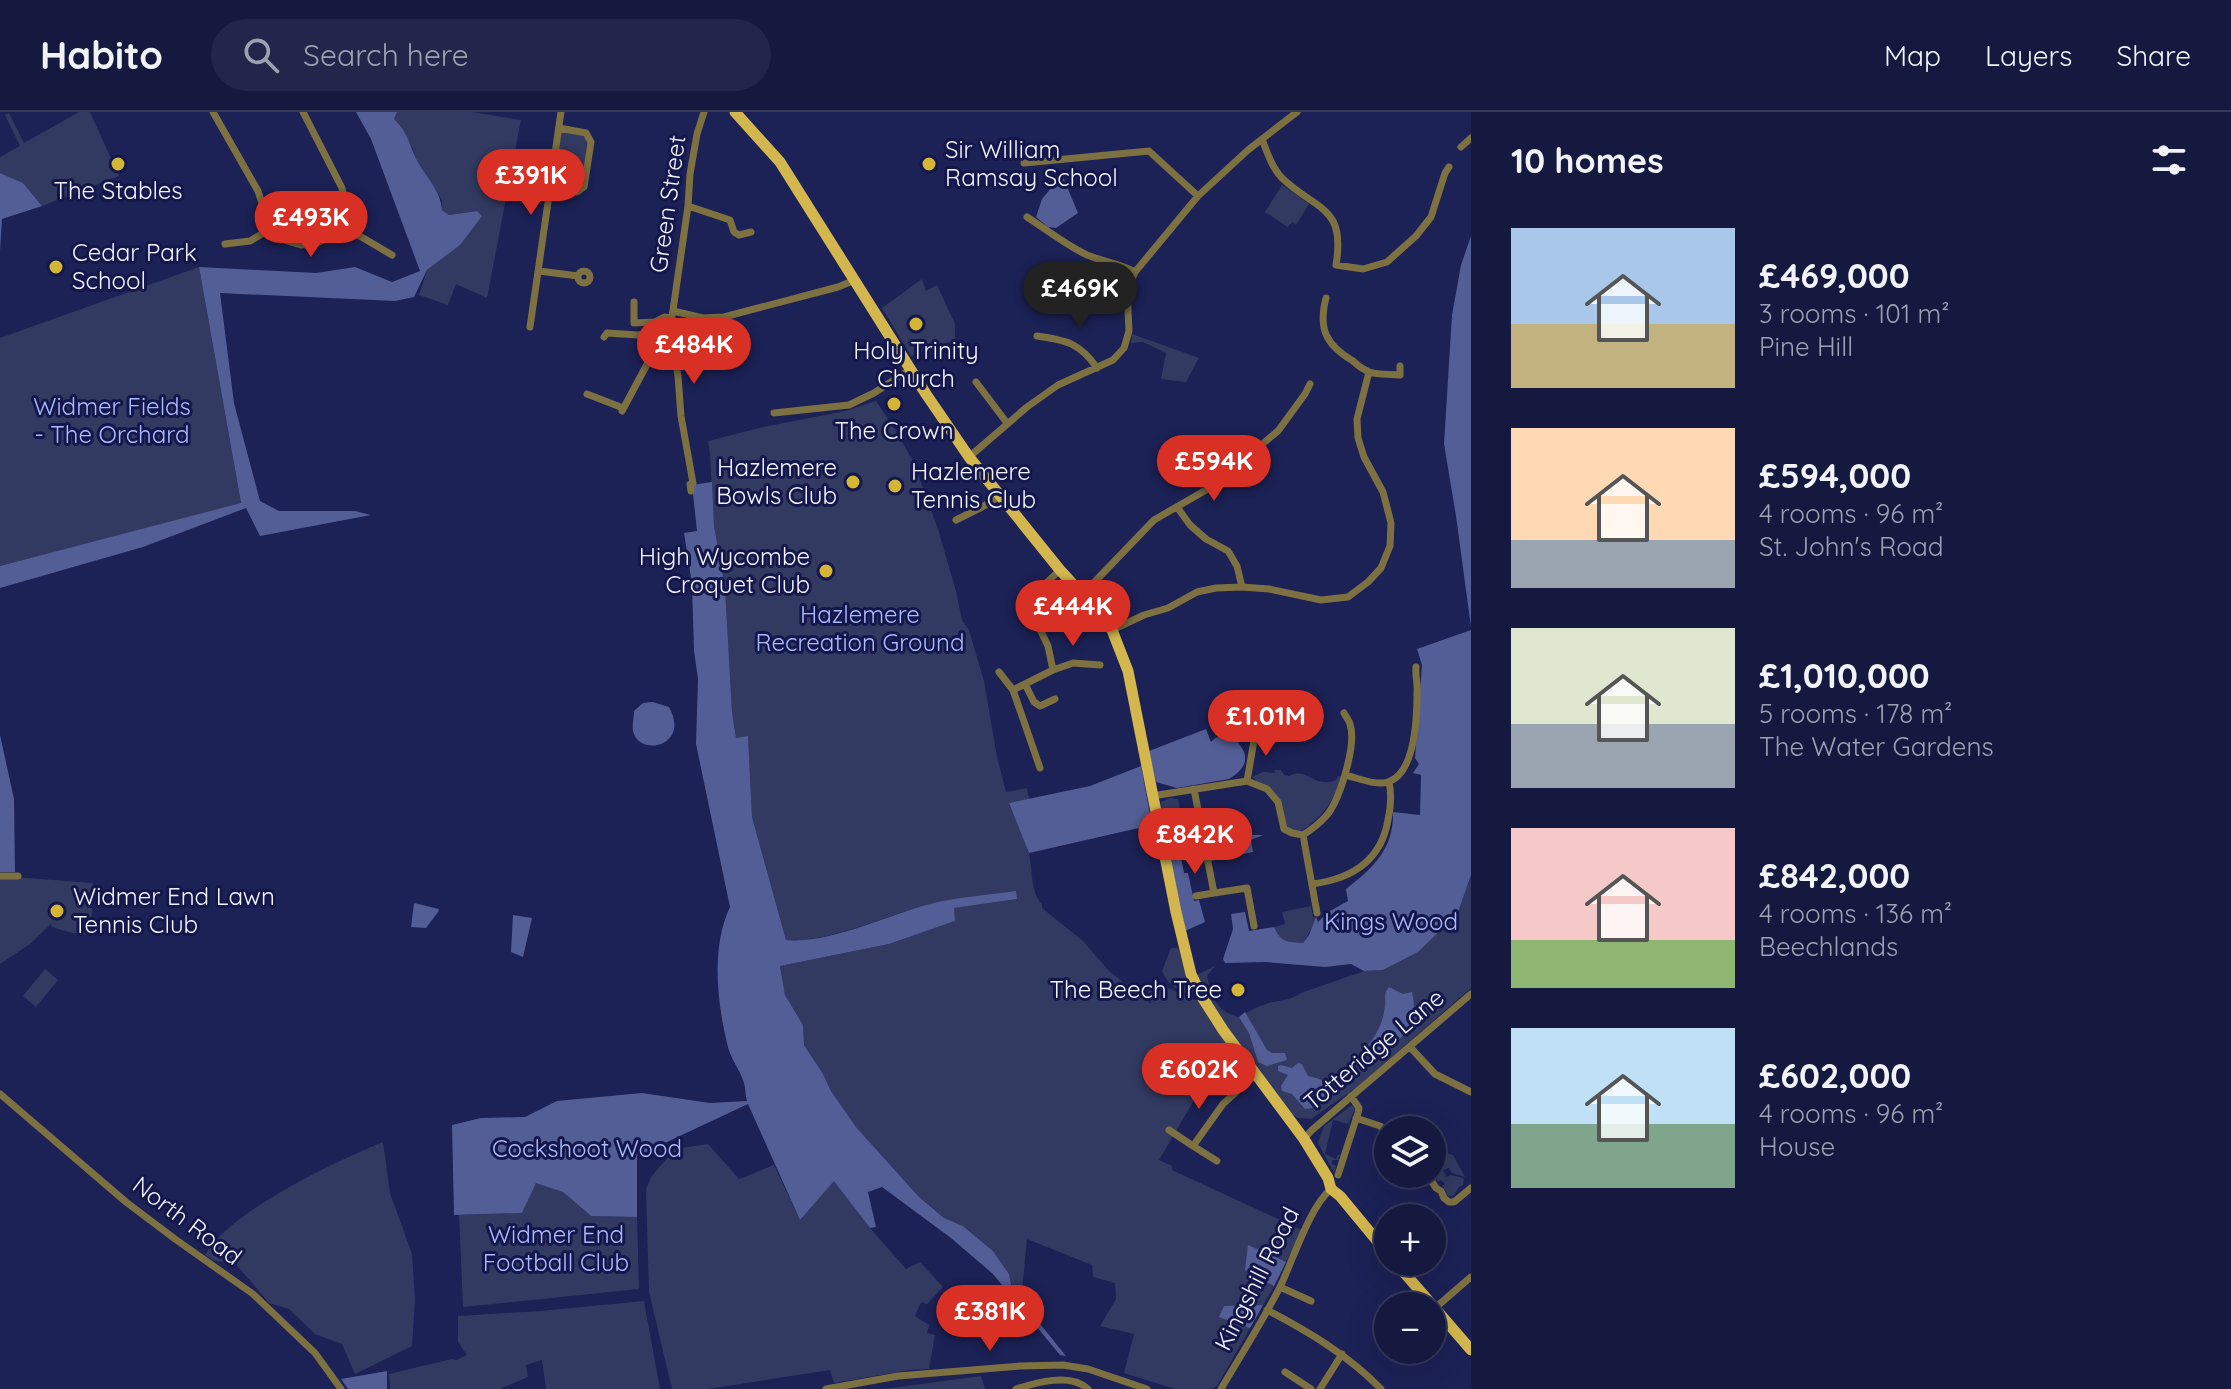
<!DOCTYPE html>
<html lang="en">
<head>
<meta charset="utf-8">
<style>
	body { margin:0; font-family:Quicksand,sans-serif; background:#22264b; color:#f1f3f6; height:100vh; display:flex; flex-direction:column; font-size:30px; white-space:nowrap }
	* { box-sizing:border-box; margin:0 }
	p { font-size:26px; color:#9da0b1 }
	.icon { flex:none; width:44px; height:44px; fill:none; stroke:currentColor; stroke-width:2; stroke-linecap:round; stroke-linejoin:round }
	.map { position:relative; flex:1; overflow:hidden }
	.side { display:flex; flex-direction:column; background:#151940; width:760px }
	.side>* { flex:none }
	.fabs { position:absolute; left:1374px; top:1004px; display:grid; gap:16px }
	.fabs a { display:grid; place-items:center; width:72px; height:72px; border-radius:50%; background:#151940; box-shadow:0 8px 32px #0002,0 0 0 2px #343859; font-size:40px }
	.price { position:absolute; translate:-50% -68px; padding:0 18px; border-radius:28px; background:#d93025; color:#fff; font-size:26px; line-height:52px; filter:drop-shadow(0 2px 4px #0008) }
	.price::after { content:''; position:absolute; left:50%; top:48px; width:24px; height:18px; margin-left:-12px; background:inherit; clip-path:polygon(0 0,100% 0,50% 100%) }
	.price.on { background:#222; color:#fff }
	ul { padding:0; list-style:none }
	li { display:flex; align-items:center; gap:24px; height:200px; padding:0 40px }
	li span { display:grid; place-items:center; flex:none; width:224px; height:160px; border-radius:0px; color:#555 }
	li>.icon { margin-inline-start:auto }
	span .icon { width:96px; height:96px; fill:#fffc; stroke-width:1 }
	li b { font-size:34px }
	h2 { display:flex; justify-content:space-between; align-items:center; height:96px; padding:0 40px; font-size:34px }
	header { display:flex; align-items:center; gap:48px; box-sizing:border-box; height:112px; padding:0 40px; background:#151940; border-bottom:2px solid #343859 }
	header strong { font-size:38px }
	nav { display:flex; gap:44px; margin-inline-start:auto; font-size:28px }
	.search { width:560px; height:72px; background:#22264b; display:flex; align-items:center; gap:20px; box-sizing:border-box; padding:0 28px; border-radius:44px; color:#9da0b1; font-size:30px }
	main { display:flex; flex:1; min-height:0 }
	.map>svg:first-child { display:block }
	.green { fill:#323a61 }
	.forest { fill:#535e96 }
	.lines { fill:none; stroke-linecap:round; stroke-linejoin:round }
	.minor { stroke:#7d7041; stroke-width:7 }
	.primary { stroke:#d3b74e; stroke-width:11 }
	.poi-dot { fill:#d5b534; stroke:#14174b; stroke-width:3 }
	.labels { text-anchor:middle; stroke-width:6; stroke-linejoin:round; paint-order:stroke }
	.poi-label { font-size:24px; fill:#f1f3fa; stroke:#14174b; text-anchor:start }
	.street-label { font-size:24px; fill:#f1f3fa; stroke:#14174b }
	.park-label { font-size:24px; fill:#abbafd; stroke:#14174b }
</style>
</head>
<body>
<header>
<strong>Habito</strong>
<div class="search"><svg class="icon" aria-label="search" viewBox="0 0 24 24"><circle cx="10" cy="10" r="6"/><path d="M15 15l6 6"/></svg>Search here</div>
<nav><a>Map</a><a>Layers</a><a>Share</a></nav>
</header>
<main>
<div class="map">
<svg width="1471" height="1277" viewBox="0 0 1471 1277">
	<rect width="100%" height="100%" fill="#1c2156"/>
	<path class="green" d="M79,0H90L119,64L42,94L23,71L0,61V45L20,34L5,3L9,1L24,31Z
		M397,0H472L521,8L487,186L456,172L448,193L419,183L427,158L460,133L477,99L449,103L442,98V88L417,49L412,35L394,7Z
		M565,20L584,24L587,28L582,72L578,78L555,73L554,70L561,22Z
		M1282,73L1309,92L1296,113L1292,110L1288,115L1265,100Z
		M199,155L241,392L0,454V226Z
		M922,167L926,179L937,173L955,212V228L911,244L882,196Z
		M1132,222L1199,246L1186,270L1161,267L1166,241L1143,230L1131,231Z
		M876,289L896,319L913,349L938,417L956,479L962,508L969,518L984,569L997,645L1006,680L1027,676L1029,687L1009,692C1016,708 1024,724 1029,742C1033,758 1030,780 1042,792V796L1083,829L1109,859L1151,892L1148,881L1155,871C1171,875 1183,885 1199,889L1212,912L1249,962L1233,978L1224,971L1211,982L1203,978V974L1207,967L1204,959L1197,956L1188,970L1200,978L1159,1048L1172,1054V1058L1302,1118L1273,1176L1217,1274L1212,1277H1175L1124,1261L1134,1222L1100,1214L1116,1187L1115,1171L1093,1165L1092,1153L1027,1127L1022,1179L1012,1177L1009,1162L993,1139L963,1114L944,1106L919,1085L856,1015L831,979L823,962L804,933L803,913L785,883L780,854L889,832L955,809L953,796L1017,787C990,789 955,787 930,793C886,802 832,831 786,828L752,705L748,625L736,626L732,600L725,475L714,414L710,342L708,329L763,315L845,299Z
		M1275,658H1281L1284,663L1289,664C1307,654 1313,677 1336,668L1338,664H1341C1335,688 1322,706 1301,719L1288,717L1279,689L1252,665L1263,660L1274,661Z
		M1170,686L1178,687L1185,722L1166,726L1160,694L1161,690Z
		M1471,763V876L1357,975L1311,1007L1298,1006L1290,1001C1259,960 1216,911 1197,863L1215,854L1207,864C1211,883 1217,901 1239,905C1249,899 1258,894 1269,891C1281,888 1292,888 1301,881L1364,859L1383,858L1418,840L1458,799Z
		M0,764L93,771L91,823L72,821L52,815L51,812L30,832L0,852Z
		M1311,794L1313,805L1317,806L1305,828L1303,831C1285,829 1282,831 1274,815L1285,812L1282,800Z
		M1171,836H1178L1195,882C1180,883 1167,871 1162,859Z
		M45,857L58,868L36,895L23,884Z
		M1352,993L1355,997L1348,1012L1333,1008L1325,1042L1336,1047L1338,1042L1340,1043L1338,1048H1332V1052L1336,1054L1334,1061L1318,1031L1324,1014Z
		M383,1030L390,1081L412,1142L415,1187L412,1234L355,1262L342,1232L315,1222L289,1197L269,1191L235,1151L215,1149L205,1143C229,1099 337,1049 383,1030Z
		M708,1032L739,1067L774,1053L800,1108L834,1068L870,1116L906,1157L920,1150L943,1175L927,1192L921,1190L915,1204L929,1213L927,1221L935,1223L929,1257L909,1258L834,1271L830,1258L708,1277H672L649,1180L646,1077L651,1065L675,1037Z
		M1440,1034H1443V1040L1453,1043L1465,1065L1452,1061L1449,1056L1444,1058L1432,1055V1041Z
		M1432,1057L1444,1060L1446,1065L1451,1063L1464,1066L1463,1073L1459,1075L1453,1084H1448L1443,1074L1445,1072L1441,1068L1438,1070Z
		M536,1070L563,1080L591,1104L637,1105L639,1177L463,1195L459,1103L522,1101Z
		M644,1189L660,1277H546L542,1248L526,1253L528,1265L500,1277H390L389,1262L452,1247L457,1248L467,1243L458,1230V1204L540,1199Z
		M981,1264L985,1277H884Z"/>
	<path class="forest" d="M356,0H397L394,7C410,23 409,34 419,52C428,67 441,80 442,98L449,103L477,99L482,104L460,133L427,158L414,185L395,189L220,181L234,291L260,389L279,399H355L371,403L260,424L246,396L143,435L0,476V454L241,391L199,155L316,161L355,155L392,170L420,159L371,27Z
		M0,61L23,71L42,94L2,107L0,139Z
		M1062,63L1078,101L1056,116L1048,115L1036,105L1042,87Z
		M1471,124V515L1456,404L1444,332L1452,203L1461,153Z
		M712,370L714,414L725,475L732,600L736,626L748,624L752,705L786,828C829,832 888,803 930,792C958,785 988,783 1016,779L1017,787L954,796L955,809L889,832L780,854L785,883L803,913L804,933L823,962L831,979L856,1015L919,1085L944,1106L963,1114L993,1139L1009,1162L1012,1177L1066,1244L1060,1243L993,1162L951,1126L882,1075L868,1080L876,1115L870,1116L834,1069L800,1108L748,992L637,1044V1105L591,1104L563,1080L536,1071L522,1101L454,1103L452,1013L481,1006L525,1005L557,989L642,981L710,991L747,989C745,982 746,978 744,971C740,957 730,947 727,931C717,889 711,835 730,795L696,632L698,567L694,539L692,472L684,421L697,419L692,373Z
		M1471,518V763L1458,800L1450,809L1418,840L1383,858L1364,859L1351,852L1325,855L1265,850L1225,851L1223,847L1233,817L1231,802L1245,800L1249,819L1274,815C1282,831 1285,829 1303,831L1309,823L1316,805L1318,810L1328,800L1348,789L1346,777C1373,756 1394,737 1393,700L1420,703L1421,663L1413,661L1419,652L1415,646L1422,553L1417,537Z
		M653,590L669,595C691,634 639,646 633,619C632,613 634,605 634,599L643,591Z
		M1206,617L1211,630L1215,626L1229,622C1247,637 1254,652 1229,667L1177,676L1156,670L1149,639Z
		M0,623L14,687L15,760H0Z
		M1141,654L1152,713L1029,741L1009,691L1090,674Z
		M1216,720L1221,728L1231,727L1233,723H1263L1251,728L1253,740L1211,749L1207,723Z
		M1186,730L1188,739L1180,740L1184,761H1188L1194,789L1199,788L1205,810L1185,819L1170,748L1176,734Z
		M414,791L439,797L438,800L426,816L411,815Z
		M513,803L532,806L523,845L511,840Z
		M1389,875L1403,882L1412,880C1420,914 1401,930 1374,945L1370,942L1368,933C1378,921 1383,910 1385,894C1386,885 1383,882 1389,875Z
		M1245,900L1267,938L1272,941H1285L1287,948L1267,954L1258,950L1249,921L1239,905Z
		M1298,951L1302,952L1308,964C1326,968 1330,970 1330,990L1326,991L1317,986L1312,996L1305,997L1292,982L1282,979L1281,974L1288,963L1278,959V954L1281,953L1292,956Z
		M1248,1133L1286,1150L1274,1174L1245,1158Z
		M1263,1193L1250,1216L1219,1205L1224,1194Z
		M387,1259V1277H348L341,1267Z"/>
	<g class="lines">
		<path class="minor" d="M213,0L258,79L270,117L287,129L301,133L317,131L329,125L341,113L345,95L342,76L303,0
			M1262,27C1267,40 1272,56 1282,66C1316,99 1346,93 1336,153L1363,157L1387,150L1416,124L1431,105L1445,61L1449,55
			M1461,35L1471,26
			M1024,51L1149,39L1198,84
			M550,76L577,80L584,75L591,30L586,21L559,16
			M688,94L730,108L734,120L739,123L751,120
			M1027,105C1047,118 1066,133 1087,143C1104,150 1119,151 1135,160
			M341,113L392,143
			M225,132L250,129L270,117
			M578 165a6 6 0 1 1 12 0a6 6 0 1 1-12 0Z
			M539,159L578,164
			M1326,186C1318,217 1326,233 1353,249C1357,253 1363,257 1369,260C1378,263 1390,262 1400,263V254
			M634,190V211L655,210L665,205L672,206
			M673,199L703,206L724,205L838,175L855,168
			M530,215L561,0
			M1037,224C1066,228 1080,231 1097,256
			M604,225L607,221L638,223L670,217
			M976,270L1007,311
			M587,282L623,296
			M622,299L659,230L670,219
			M774,301L849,293L874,281L911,257
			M969,345L1027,295L1058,273L1113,248L1124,236L1129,219L1127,178L1135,160L1198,84L1248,38L1297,0
			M691,379L690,372L693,371L681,304L678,264L670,219L688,94L690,62L697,22L704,0
			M1177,395L1190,413L1206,427L1228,439L1237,454L1242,475
			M956,408L982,395L1000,384
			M1082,483L1154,408L1206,378L1278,319L1305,282L1310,272
			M1112,518L1144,503L1168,496L1197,480L1216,476L1242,475L1269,477L1321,488L1348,485L1368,470L1381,456L1390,434L1391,411L1383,380L1364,345L1358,326L1357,307L1369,260
			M1053,558L1073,551L1100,553
			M999,560L1013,578
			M1025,572L1034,590L1040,594L1055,587
			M1040,656L1013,578L1053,558L1048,534L1035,507L1034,493L1040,477L1060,458
			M1345,663C1358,666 1376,674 1388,670C1416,661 1417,604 1417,580C1418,572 1415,564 1416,555
			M1247,669L1256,617
			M1194,677L1214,781L1247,776L1254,814
			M1152,684L1247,669L1267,677L1278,690L1284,717L1292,721L1303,723C1311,718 1320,711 1327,703C1340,687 1357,632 1350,612C1349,608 1346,605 1344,601
			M1303,723L1317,801
			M1162,732L1202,722
			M0,764H18
			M1312,772C1352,767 1381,749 1388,708C1391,694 1392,683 1389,670
			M1196,784L1214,781
			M1410,935L1435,962L1471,980
			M0,982L126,1090L175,1127L253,1182L315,1241L341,1277
			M1356,1006L1380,1014L1388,1021
			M1169,1018L1193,1034L1223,992L1255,963
			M1304,1027L1312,1018L1471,882
			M1193,1034L1217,1049
			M1432,1039L1439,1032
			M1427,1062L1436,1076L1441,1079L1444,1086L1449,1090H1454L1471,1076
			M1338,1063L1358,1001L1359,996L1351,984
			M1280,1175L1311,1189
			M1435,1196L1471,1165
			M1267,1198C1309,1220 1348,1243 1381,1277
			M1285,1260L1311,1277
			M826,1277L898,1264L1020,1254L1063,1253L1088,1257L1147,1277
			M1016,1277C1035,1271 1071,1260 1088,1277
			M1221,1277C1241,1243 1262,1210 1280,1175C1293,1148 1310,1094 1331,1077
			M1320,1277L1342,1242"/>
		<path class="primary" d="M735,0L780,50L926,282L969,345L1060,458L1101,503L1112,518L1128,559L1176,800L1191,862L1202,885L1223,918L1304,1027L1328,1066L1331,1077L1340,1084L1388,1142
			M1395,1150L1471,1238"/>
	</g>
	<g class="poi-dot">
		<circle cx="118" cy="52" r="8"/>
		<circle cx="929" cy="52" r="8"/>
		<circle cx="56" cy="155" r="8"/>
		<circle cx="916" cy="212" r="8"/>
		<circle cx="894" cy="292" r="8"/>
		<circle cx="853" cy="370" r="8"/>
		<circle cx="895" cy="374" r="8"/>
		<circle cx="826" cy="459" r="8"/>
		<circle cx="57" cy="799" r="8"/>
		<circle cx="1238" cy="878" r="8"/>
	</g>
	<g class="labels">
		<g class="poi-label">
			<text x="945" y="46">Sir William<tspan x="945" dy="28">Ramsay School</tspan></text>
			<text x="118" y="87" text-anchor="middle">The Stables</text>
			<text x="72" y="149">Cedar Park<tspan x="72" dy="28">School</tspan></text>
			<text x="916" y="247" text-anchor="middle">Holy Trinity<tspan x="916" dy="28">Church</tspan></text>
			<text x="894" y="327" text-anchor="middle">The Crown</text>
			<text x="837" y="364" text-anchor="end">Hazlemere<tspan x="837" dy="28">Bowls Club</tspan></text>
			<text x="911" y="368">Hazlemere<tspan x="911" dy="28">Tennis Club</tspan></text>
			<text x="810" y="453" text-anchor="end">High Wycombe<tspan x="810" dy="28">Croquet Club</tspan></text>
			<text x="73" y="793">Widmer End Lawn<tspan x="73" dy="28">Tennis Club</tspan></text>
			<text x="1222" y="886" text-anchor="end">The Beech Tree</text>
		</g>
		<g class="street-label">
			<text transform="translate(668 92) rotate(-82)" y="8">Green Street</text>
			<text transform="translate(1374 938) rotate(-40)" y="8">Totteridge Lane</text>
			<text transform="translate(187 1109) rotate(37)" y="8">North Road</text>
			<text transform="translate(1257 1167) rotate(-63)" y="8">Kingshill Road</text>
		</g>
		<g class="park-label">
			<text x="112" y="303">Widmer Fields<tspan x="112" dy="28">- The Orchard</tspan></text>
			<text x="860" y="511">Hazlemere<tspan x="860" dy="28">Recreation Ground</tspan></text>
			<text x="1391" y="818">Kings Wood</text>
			<text x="587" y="1045">Cockshoot Wood</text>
			<text x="556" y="1131">Widmer End<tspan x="556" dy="28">Football Club</tspan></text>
		</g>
	</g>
</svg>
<div class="fabs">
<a><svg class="icon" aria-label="layers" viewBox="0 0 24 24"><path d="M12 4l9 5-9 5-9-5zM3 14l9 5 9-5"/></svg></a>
<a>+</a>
<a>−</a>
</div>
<b class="price" style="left:531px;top:105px">£391K</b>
<b class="price" style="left:311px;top:147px">£493K</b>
<b class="price on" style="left:1080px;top:218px">£469K</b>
<b class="price" style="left:694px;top:274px">£484K</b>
<b class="price" style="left:1214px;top:391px">£594K</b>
<b class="price" style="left:1073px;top:536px">£444K</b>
<b class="price" style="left:1266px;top:646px">£1.01M</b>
<b class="price" style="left:1195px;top:764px">£842K</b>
<b class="price" style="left:1199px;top:999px">£602K</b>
<b class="price" style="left:990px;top:1241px">£381K</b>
</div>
<section class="side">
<h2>10 homes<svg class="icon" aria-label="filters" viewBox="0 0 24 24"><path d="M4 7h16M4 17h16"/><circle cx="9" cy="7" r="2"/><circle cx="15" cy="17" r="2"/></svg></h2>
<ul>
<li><span style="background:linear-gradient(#a9c7e8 60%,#c2b280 0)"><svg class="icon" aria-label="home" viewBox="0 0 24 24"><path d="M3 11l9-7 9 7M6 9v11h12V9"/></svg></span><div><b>£469,000</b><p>3 rooms · 101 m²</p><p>Pine Hill</p></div></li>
<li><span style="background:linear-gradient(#ffd9b3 70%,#9aa5b1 0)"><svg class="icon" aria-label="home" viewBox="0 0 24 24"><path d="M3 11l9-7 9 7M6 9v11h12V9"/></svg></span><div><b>£594,000</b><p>4 rooms · 96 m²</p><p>St. John's Road</p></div></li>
<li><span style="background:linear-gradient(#dfe7d0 60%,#9aa5b1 0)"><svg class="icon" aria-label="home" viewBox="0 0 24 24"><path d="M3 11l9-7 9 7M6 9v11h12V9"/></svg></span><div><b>£1,010,000</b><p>5 rooms · 178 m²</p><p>The Water Gardens</p></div></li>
<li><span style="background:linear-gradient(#f6c9c9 70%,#8fb573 0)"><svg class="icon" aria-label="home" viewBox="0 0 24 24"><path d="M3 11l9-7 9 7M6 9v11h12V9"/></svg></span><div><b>£842,000</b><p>4 rooms · 136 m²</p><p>Beechlands</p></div></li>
<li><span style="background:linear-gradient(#bfe0f5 60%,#7fa58c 0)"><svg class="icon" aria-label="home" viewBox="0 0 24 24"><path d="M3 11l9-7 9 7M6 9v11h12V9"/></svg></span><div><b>£602,000</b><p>4 rooms · 96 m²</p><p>House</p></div></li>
</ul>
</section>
</main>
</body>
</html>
